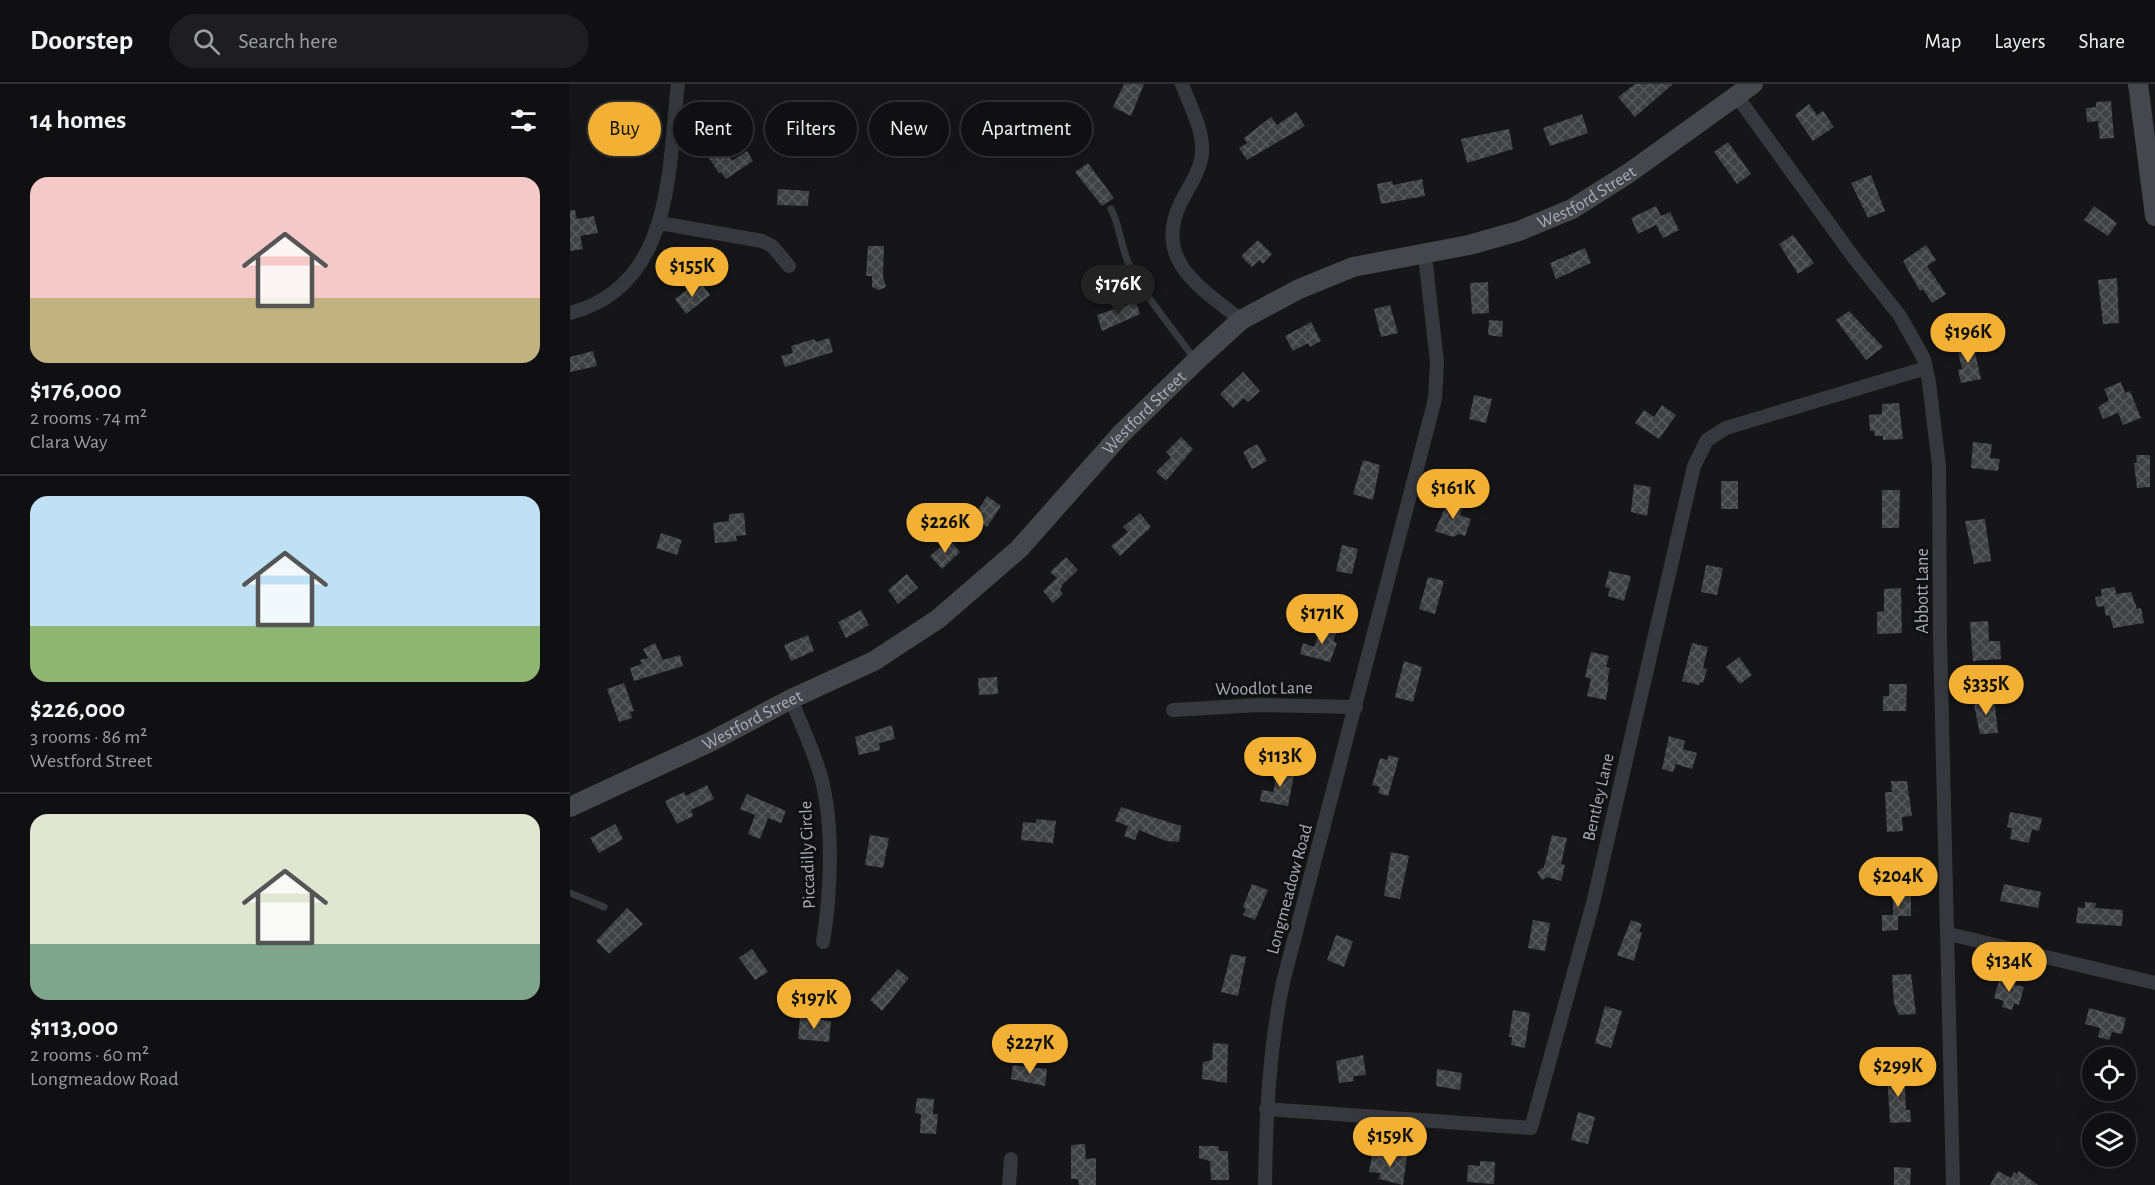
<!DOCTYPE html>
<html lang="en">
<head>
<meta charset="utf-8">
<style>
	body { margin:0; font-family:"Alegreya Sans",sans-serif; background:#1e1e20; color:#f1f3f6; height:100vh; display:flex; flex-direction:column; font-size:22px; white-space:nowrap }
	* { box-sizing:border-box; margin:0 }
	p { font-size:20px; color:#9c9d9f }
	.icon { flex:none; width:33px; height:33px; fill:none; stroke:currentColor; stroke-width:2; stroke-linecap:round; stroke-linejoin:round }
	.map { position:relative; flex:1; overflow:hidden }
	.drawer { display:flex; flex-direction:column; background:#101012; width:570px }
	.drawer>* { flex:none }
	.hud { position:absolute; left:18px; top:18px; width:570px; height:54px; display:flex; gap:12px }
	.fabs { position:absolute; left:1512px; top:963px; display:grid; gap:12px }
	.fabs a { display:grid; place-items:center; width:54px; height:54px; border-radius:50%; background:#101012; box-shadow:0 6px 24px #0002,0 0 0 2px #303032; font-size:30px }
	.price { position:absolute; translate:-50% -51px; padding:0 14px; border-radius:21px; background:#f2b134; color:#111; font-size:20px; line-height:39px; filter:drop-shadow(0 2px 3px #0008) }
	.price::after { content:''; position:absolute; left:50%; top:36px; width:18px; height:14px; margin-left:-9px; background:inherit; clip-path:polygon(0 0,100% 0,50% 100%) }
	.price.current { background:#222; color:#fff }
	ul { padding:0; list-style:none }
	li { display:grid; align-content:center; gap:12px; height:318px; padding:0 30px }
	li+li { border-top:2px solid #303032 }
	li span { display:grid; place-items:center; height:186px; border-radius:18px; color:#555 }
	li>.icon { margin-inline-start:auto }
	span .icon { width:108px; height:108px; fill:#fffc; stroke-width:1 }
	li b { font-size:26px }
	h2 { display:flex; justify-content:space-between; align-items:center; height:72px; padding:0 30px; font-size:26px }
	.chip { padding:0 21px; border-radius:27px; background:#101012; box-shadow:0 6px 24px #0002,0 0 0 2px #303032; font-size:21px; line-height:54px }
	.chip.current { background:#f2b134; color:#111 }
	header { display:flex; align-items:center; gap:36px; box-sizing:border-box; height:84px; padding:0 30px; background:#101012; border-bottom:2px solid #303032 }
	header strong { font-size:28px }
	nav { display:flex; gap:33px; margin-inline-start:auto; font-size:21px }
	.search { width:420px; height:54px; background:#1e1e20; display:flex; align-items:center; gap:15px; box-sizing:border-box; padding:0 21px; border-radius:33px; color:#9c9d9f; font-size:22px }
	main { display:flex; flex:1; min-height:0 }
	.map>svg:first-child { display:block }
	.building { fill:url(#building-cross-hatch) }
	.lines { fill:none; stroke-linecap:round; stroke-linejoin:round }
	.lane { stroke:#37383d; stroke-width:7 }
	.street { stroke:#37383d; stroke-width:14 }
	.secondary { stroke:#45474d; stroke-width:20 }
	.labels { text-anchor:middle; stroke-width:6; stroke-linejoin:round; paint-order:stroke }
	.street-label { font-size:18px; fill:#a8adb8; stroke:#111113 }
</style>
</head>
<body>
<header>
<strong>Doorstep</strong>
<div class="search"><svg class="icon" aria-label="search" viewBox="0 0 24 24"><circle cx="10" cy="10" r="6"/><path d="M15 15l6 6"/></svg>Search here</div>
<nav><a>Map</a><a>Layers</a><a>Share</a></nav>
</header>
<main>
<section class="drawer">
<h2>14 homes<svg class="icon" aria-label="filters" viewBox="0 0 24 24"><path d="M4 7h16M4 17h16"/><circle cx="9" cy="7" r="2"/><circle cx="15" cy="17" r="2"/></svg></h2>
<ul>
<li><span style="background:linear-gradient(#f6c9c9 65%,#c2b280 0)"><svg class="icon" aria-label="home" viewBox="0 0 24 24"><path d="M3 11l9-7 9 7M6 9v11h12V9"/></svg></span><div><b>$176,000</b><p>2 rooms · 74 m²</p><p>Clara Way</p></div></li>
<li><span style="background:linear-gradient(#bfe0f5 70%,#8fb573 0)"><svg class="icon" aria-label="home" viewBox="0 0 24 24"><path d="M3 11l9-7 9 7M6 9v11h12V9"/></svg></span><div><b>$226,000</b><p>3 rooms · 86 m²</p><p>Westford Street</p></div></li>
<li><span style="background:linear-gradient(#dfe7d0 70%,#7fa58c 0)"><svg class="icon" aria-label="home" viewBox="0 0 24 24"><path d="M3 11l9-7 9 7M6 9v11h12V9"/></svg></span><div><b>$113,000</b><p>2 rooms · 60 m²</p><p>Longmeadow Road</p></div></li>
</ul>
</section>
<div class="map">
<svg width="1585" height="1101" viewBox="0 0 1585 1101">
	<defs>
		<pattern id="building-cross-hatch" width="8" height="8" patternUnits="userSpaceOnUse" patternTransform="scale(1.5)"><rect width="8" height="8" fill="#404145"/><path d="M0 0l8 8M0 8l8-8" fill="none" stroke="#595a5e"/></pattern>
	</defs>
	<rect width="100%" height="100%" fill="#161618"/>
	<path class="building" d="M554,0H574L561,32L543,23Z
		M1065,0H1103L1065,33L1048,13Z
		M1541,17L1544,54L1530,55L1528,37L1517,38L1516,24L1526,23V18Z
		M1239,20L1247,31L1253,27L1264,43L1243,57L1225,31Z
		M41,22L61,24L59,46L54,45V53L32,51L33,40H39Z
		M726,28L735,42L677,76L669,64L677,59L674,54L701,33L707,41Z
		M1012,30L1018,49L980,62L973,44Z
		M939,45L943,65L897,79L891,55Z
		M1158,58L1181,90L1167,100L1144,68Z
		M153,62L162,77L177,67L183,77L156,95L151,88L149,89L137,71Z
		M518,79L544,114L532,122L505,88Z
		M1301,91L1315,127L1298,134L1281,99Z
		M852,95L855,112L811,120L807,100L822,97L823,101Z
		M208,105L239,107L238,122L207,121Z
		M1086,122L1091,132L1100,128L1109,146L1093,154L1086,141L1068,150L1061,134Z
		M1524,122L1547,139L1538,152L1514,136Z
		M0,126H5L7,135L24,132L28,149L10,152L13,165L0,167Z
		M1223,151L1244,179L1228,190L1209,160Z
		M688,156L702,170L693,180L689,176L682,183L671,172Z
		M1356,161L1366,176L1357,182L1376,210L1362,219L1353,205L1350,207L1333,177Z
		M298,162H314L313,192L316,203L309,206L302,203V192H296Z
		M1015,164L1021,179L986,195L980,179Z
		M1547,194L1549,239L1533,240L1528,196Z
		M918,198L919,229L902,230L900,199Z
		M132,200L140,211L116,230L105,215L122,202L124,205Z
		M566,218L570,230L532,247L527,231Z
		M820,221L828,249L811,253L804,225Z
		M1279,227L1313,263L1296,276L1266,236Z
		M919,236L933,237L932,253L918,251Z
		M741,238L751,257L740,263L738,259L723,267L715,252Z
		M259,254L263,268L215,283L211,272L223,269L221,262L244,255L246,258Z
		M1403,259L1411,295L1391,299L1388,286L1392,285L1387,263Z
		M23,267L27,282L0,288V273Z
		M673,288L690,307L678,318L674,314L663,324L650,310Z
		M1551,298L1555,309L1560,307L1571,334L1553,341L1548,329L1533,335L1528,323L1539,316L1534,305Z
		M904,311L922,315L916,339L899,335Z
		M1329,319L1333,355L1313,356V352H1305L1304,347H1300L1299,331L1312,330V320Z
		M1092,321L1106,331L1089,355L1065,339L1074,326L1084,333Z
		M611,353L623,365L596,397L586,388L601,373L596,368Z
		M1403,358L1422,360L1420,374L1430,375L1428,387L1401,384Z
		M687,360L697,377L682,385L673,368Z
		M1566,371H1580V403L1567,404L1564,379H1567Z
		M793,376L810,381L803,416L783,410Z
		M1151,397H1168V425H1151Z
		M1064,400L1081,403L1077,432L1061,428Z
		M1312,406H1330L1329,444H1312Z
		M417,412L431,422L417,443L403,434Z
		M879,414L894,420L890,431L901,435L895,452L889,450L883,453L865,447Z
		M174,429L176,451L166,452L167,457L145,459L143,439L159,437V430Z
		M570,429L581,443L550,472L541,462L558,448L553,443Z
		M1415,435L1421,477L1404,480L1395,437Z
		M91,449L112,456L107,471L86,464Z
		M379,455L390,468L372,485L360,472Z
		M772,461L788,465L782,490L766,487Z
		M496,473L508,486L493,500L490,506L493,510L483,519L473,507L487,494L480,488Z
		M1136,481L1153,484L1147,511L1131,508Z
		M1039,487L1061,492L1054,517L1038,512L1040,504L1035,503Z
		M337,490L348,504L328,520L318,506Z
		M858,493L874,497L865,530L849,525Z
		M1545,503L1546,510L1561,508L1567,525L1571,524L1574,539L1543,544L1540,531L1536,532L1534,522L1527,523L1525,513L1532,512L1531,505Z
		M1331,504L1332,549L1307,550V528L1314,527V505Z
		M291,526L299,541L276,554L268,538Z
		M1418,537L1419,557H1430L1431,575L1403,577L1400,538Z
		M753,539L768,544L763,557L767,559L760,578L730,570L733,559L744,563Z
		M238,551L244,567L221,577L214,561Z
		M85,559L93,576L110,571L113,582L64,597L60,584L72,580L70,576L78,574L73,565Z
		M1122,559L1138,563L1133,584L1137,585L1133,599L1130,598L1129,601L1112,597Z
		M1021,568L1039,572L1036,583L1040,584L1037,598H1039L1036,616L1017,612L1021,595L1015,593Z
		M1169,573L1182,591L1170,600L1156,583Z
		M834,577L852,583L843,618L825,613Z
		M427,593L428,610L409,611L408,594Z
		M54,599L64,627L60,628L62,634L49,638L37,605Z
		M1319,600H1337L1336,627H1313V612H1319Z
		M1424,613L1428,649L1410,650L1403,616Z
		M322,641L325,655L309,659L310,666L289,671L285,653Z
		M1099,652L1115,657L1113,665L1127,669L1122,685L1106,680L1103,688L1092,685Z
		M819,671L829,674L818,712L808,709L810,703L802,701L810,674L817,676Z
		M709,683L725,686L718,722L690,717L692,706L703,708Z
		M1321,697H1337L1342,732L1332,733L1333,747L1317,748L1315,708H1322Z
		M137,701L144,715L121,726L123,732L107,740L95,717L114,708L116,712Z
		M177,710L216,727L211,739L198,734L190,755L178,750L185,731L170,725Z
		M551,723L611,742L609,758L596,757L569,746L565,756L554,752L558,742L545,737Z
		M1440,728L1472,734L1469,747L1462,745L1459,759L1440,755L1442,744L1437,743Z
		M466,735L486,737L483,759L451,756L453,738L466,739Z
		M45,740L53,755L29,769L20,754Z
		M300,751L319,754L313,784L295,781Z
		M982,751L997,754L991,780L995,781L991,797L977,793L972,796L967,788L974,783Z
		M821,768L839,772L830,815L814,812Z
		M682,800L698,806L685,836L673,831L676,825L673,823Z
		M1434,800L1471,808L1468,824L1430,817Z
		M1323,803H1341V832H1328V846L1312,847V831H1323Z
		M1515,818L1526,819L1525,824L1553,826L1552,842L1506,839L1508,823L1515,824Z
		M57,824L73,840L39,870L26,857Z
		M963,836L980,839L975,867L958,864Z
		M1061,836L1072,840L1069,848L1072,849L1064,877L1047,871Z
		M766,851L783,857L774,883L757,876Z
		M182,865L198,888L185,896L169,874Z
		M661,870L676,873L668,912L651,908Z
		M328,885L339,894L312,927L300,916Z
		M1341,890L1346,930L1329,931L1324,920L1322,891Z
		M1430,893L1444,897L1443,900L1454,903L1449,921L1444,919L1442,926L1432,923L1434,917L1424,914Z
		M1035,922L1052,927L1041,964L1025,959Z
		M1519,924L1556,934L1552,950L1542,948L1539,956L1528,953L1530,944L1515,940Z
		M943,926L960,929L955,964L941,961L942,953H939Z
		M230,934L261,937L259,958L228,955Z
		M643,959L658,960L657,999L632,995L633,978L642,976Z
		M793,971L796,991L783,992L784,997L769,999L766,977Z
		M443,981L477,985L475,1002L441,995Z
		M867,985L892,989L890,1006L866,1002Z
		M1334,986L1336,1026H1340L1341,1038L1320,1039L1317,987Z
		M347,1014L364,1015L363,1030H368L366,1050L350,1049L351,1030L345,1029Z
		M1008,1028L1025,1033L1018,1060L1001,1056Z
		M515,1060L516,1075L526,1074V1101H509L508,1095H501V1061Z
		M629,1062H648L649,1067H658L659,1096H641L640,1077L629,1074Z
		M824,1070L837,1072L833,1101L809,1095L810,1089L799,1088L802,1071L823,1074Z
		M910,1077L925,1078L924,1100L897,1098L898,1081L910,1082Z
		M1324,1083L1341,1084L1340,1101H1324Z
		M1428,1087L1441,1094L1444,1088L1447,1090L1449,1087L1468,1101H1420Z"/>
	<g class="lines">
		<path class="lane" d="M541,125C551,143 550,164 560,182C577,216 603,244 624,275
			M0,809L34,823"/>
		<path class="street" d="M612,0C620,22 634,46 632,70C630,88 618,104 610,120C583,178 633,205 671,236
			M1166,11L1284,174L1330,232L1354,275L1359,298L1369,382L1370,552L1383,1101
			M90,139L192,157L202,162L219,182
			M0,229C104,202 98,85 108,0
			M221,615C231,641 244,667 251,693C264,742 261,808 253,858
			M603,626L689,621L786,623
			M1379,850L1585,899
			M696,1025L961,1044L1023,819L1124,382L1137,356L1156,344L1356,284
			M439,1101L441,1075
			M695,1101C696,1032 699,966 713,898L865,315L867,278L855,172"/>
		<g class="secondary">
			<path d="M1568,0L1585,132"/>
			<path id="s1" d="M0,723L140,658L221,615L304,577L368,535L449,465L551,350L626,277L671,236L729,205L783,183L899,161L949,147L1002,125L1059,89L1183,0"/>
		</g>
	</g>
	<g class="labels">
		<g class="street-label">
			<text dy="6" stroke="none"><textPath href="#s1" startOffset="1210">Westford Street</textPath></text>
			<text dy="6" stroke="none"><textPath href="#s1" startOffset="706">Westford Street</textPath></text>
			<text transform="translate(1352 507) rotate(-90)" y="6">Abbott Lane</text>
			<text transform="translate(694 604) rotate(-1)" y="6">Woodlot Lane</text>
			<text dy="6" stroke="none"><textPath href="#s1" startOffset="202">Westford Street</textPath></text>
			<text transform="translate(1028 713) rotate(-77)" y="6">Bentley Lane</text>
			<text transform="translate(237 771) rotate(-92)" y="6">Piccadilly Circle</text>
			<text transform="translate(719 805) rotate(-75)" y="6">Longmeadow Road</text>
		</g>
	</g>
</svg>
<div class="fabs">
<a><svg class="icon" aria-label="locate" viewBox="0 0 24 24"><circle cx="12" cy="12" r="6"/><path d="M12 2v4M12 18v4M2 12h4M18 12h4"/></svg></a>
<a><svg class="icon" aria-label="layers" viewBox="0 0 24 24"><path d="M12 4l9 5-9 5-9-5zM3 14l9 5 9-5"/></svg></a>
</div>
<b class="price" style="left:122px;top:214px">$155K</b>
<b class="price current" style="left:548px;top:232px">$176K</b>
<b class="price" style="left:1398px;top:280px">$196K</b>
<b class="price" style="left:883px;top:436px">$161K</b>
<b class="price" style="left:375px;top:470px">$226K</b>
<b class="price" style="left:752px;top:561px">$171K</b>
<b class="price" style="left:1416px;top:632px">$335K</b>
<b class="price" style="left:710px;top:704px">$113K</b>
<b class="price" style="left:1328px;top:824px">$204K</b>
<b class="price" style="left:1439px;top:909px">$134K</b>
<b class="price" style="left:244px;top:946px">$197K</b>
<b class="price" style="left:460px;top:991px">$227K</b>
<b class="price" style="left:1328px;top:1014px">$299K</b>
<b class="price" style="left:820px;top:1084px">$159K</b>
<div class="hud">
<a class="chip current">Buy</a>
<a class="chip">Rent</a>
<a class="chip">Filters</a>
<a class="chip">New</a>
<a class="chip">Apartment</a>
</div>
</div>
</main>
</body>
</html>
